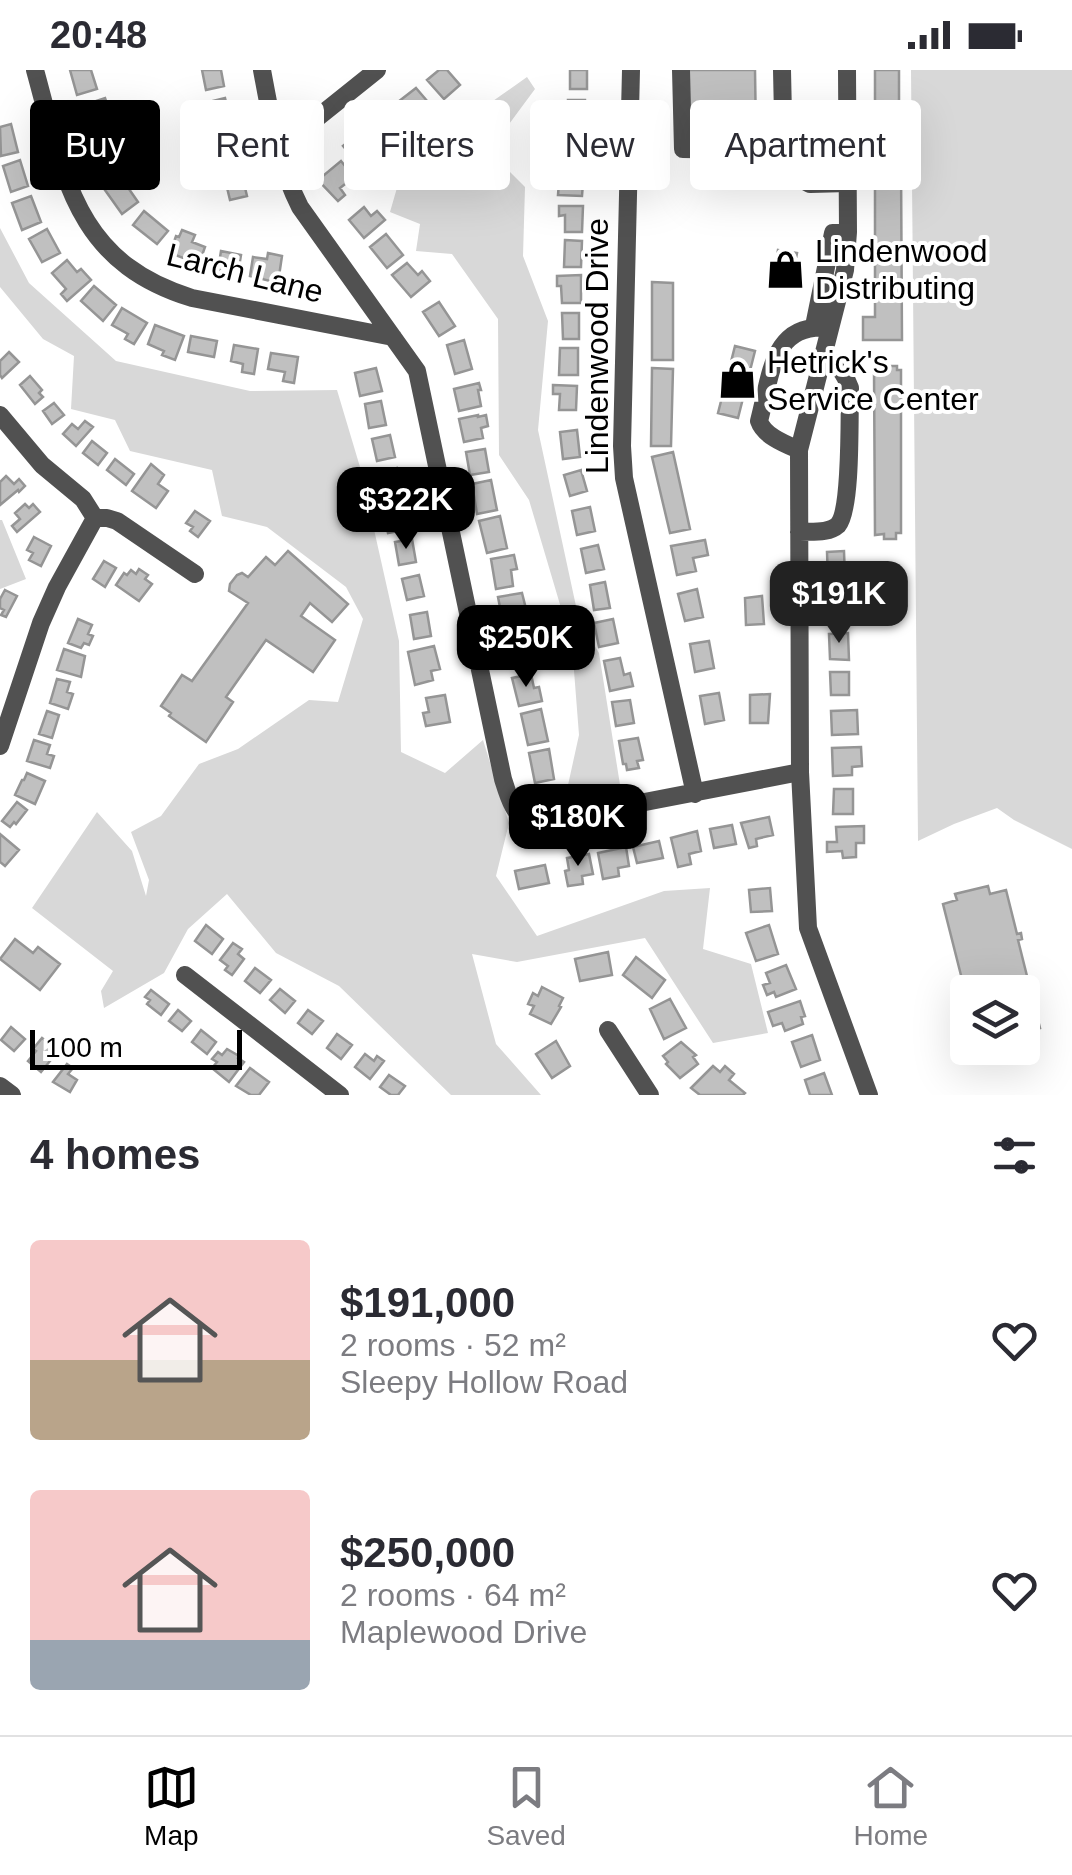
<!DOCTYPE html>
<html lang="en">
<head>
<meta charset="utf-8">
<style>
	body { margin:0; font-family:Arial,sans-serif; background:#f2f2f3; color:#2b2b33; height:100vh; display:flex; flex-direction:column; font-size:38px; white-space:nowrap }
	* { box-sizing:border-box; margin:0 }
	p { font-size:32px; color:#7c7c81 }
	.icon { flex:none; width:55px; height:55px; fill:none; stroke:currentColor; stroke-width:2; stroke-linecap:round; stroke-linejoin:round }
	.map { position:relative; height:1025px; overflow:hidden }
	.details { display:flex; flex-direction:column; background:#fff; flex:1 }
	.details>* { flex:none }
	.banner { position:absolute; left:30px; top:30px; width:1012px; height:90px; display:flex; gap:20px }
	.tools { position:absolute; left:950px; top:905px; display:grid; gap:20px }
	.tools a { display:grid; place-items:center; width:90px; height:90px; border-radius:10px; background:#fff; box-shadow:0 10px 40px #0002; font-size:50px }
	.scale { position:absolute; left:30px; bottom:25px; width:212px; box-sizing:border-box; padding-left:10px; border:5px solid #000; border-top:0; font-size:28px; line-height:35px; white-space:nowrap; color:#000; -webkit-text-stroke:8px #fff; paint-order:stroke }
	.price { position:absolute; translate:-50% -85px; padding:0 22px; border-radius:20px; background:#000; color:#fff; font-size:32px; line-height:65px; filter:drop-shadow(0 2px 5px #0008) }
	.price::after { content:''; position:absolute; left:50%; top:60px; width:30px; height:22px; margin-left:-15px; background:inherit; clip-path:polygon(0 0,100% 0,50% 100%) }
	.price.selected { background:#222; color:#fff }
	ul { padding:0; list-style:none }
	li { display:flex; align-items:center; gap:30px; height:250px; padding:0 30px }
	li span { display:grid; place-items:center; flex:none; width:280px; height:200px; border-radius:10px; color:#555 }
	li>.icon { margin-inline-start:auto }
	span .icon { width:120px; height:120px; fill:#fffc; stroke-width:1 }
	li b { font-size:42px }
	h2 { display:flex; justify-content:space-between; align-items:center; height:120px; padding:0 30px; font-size:42px }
	.chip { padding:0 35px; border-radius:10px; background:#fff; box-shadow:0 10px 40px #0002; font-size:35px; line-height:90px }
	.chip.selected { background:#000; color:#fff }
	.status { display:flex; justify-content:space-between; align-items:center; height:70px; padding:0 50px; background:#fff; direction:ltr }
	.status svg { height:28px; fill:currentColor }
	.menu { display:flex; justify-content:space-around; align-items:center; height:140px; border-top:2px solid #e1e1e2; background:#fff; font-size:28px; color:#7c7c81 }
	.menu a { display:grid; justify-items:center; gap:5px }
	.menu .selected { color:#000 }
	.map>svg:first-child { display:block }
	.green { fill:#d8d8d8 }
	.building { fill:#c0c0c0; stroke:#959595; stroke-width:2.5 }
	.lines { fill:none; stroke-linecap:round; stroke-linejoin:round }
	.minor { stroke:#515151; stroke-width:18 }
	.labels { text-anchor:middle; stroke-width:8; stroke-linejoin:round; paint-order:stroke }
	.poi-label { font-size:32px; fill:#000; stroke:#fff; text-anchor:start }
	.street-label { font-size:32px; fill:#000; stroke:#fff }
</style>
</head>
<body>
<div class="status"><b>20:48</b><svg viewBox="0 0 49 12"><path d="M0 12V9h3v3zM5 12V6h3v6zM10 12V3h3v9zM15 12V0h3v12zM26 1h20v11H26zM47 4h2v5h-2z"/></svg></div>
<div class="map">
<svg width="1072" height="1025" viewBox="0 0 1072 1025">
	<rect width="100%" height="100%" fill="#fff"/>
	<path class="green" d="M911,0H1072V779L1014,750L997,738L954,754L918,771Z
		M527,7L535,19L489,81L525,117L523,186L548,251L538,360L579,550L599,583L621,721L611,731L533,747L521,732L568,715L579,665L572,575L529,430L499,385L498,249L452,184L416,181L420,154L390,142L401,104L458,82L483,38Z
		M0,158L29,213L116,291L250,321L337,320L360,397L399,571L401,682L445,703L483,670L509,753L496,806L537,866L664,821L710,818L703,879L751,894L768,963L713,973L645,868L517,892L472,884L496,974L541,1025H451L339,916L276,883L227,824L188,859L164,903L104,938L101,921L113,901L32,838L97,742L132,781L146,826L149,810L131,762L161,746L199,694L238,679L309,630L338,632L363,549L346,517L267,457L222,446L212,400L130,381L115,350L71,339L74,286L43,269L0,217Z
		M0,450H2L26,509L0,519Z"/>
	<path class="building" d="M70,0H91L97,19L77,25Z
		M202,0H221L224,16L206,20Z
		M439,0H447L460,15L444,29L427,10Z
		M570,0H587V19H570Z
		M685,0H755L756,66L687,67Z
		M875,0H899V67H875Z
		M416,18L428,32L410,47L398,32Z
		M105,28L114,56L87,65L78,37Z
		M225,28L231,53L215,57L209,32Z
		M568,30H585L586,56H568Z
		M392,38L405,54L391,65L395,69L388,75L369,56Z
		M11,54L18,82L1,86L0,57Z
		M361,61L374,77L363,87L366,91L360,96L343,76Z
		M232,62L239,88L214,94L210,82L218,79L215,67Z
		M557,62L586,64V93H566V76L557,77Z
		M108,71L115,92L98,97L91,76Z
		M885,89H897V92H901L902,270H863V247H875V93H885Z
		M20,90L28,116L11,122L3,96Z
		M341,91L354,107L340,118L345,125L338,131L318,110Z
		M560,99L584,100L582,126L558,125Z
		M241,101L247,126L230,130L224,105Z
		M122,109L138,132L122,144L105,120Z
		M31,126L41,152L22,160L12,133Z
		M559,136H583L582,162H565V145L559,146Z
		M364,137L371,146L377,141L385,150L364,168L349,150Z
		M144,141L168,161L157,174L133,155Z
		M47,159L60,183L42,192L29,169Z
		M182,160L195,165L192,172L205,177L199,194L170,183L176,166L179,167Z
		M386,164L403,185L387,198L370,177Z
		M565,170L582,171L581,197H564Z
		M778,180L797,183L791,216L772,213Z
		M221,181L241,185L238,203L218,200Z
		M268,183L282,186L278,213L250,206L253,187L267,189Z
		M67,190L77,202L81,199L91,210L67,231L61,224L66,219L52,203Z
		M407,193L418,205L422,201L430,211L411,227L392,205Z
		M581,205V233H562L561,216H557V206Z
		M652,212L673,213V290H652Z
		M94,216L116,235L103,251L81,231Z
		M439,232L455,256L439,266L423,242Z
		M122,238L147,253L134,274L125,269L128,264L112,255Z
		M562,243H579V269H563Z
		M155,255L184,266L175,290L162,285L164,281L148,274Z
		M191,266L217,271L214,287L188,282Z
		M464,270L472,299L455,304L447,275Z
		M234,275L258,279L254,304L242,302L243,294L231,291Z
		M735,276L755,281L738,348L718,343Z
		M560,278H578V305H559Z
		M9,282L19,292L2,308L0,305V291Z
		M271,283L298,287L294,313L283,311L285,302L268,299Z
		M885,296H897V300H901V463H896V469H884V464L875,465L874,300L885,299Z
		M376,298L382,321L360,326L355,303Z
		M652,298L673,299L671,376H651Z
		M30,306L42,320L39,323L43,327L35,334L20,315Z
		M479,313L481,320H478L481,336L459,341L454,319Z
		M553,315L577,316L576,340H559L560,324H553Z
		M381,331L386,355L369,358L365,334Z
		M54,333L64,345L52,354L43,341Z
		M478,345V347L486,345L488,356L481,358L483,368L464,372L459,349Z
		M85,351L93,357L76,376L63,364L72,354L78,359Z
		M577,360L580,387L563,389L560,362Z
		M390,365L395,387L377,391L372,369Z
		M92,371L107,383L98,395L83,383Z
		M485,379L489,402L470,405L466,382Z
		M673,382L690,459L670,463L652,387Z
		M115,389L134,404L126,415L107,400Z
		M151,394L164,405L158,414L168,421L156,438L132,421Z
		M397,398L403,425L382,430L377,402Z
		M581,400L587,421L570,426L564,405Z
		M6,406L14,414L19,409L25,416L19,422L18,420L0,435V412Z
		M491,410L497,440L477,444L472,414Z
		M25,434L29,438L33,434L40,442L17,462L12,456L20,449L15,443Z
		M404,436L408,459L388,463L383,440Z
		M590,437L595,461L577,465L572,441Z
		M195,441L210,451L198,467L190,461L193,457L186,453Z
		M500,446L507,478L487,483L479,451Z
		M34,467L51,476L41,496L29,490L33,483L27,480Z
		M412,469L416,492L399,495L395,472Z
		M705,470L708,485L693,488L696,501L677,505L671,476Z
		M598,475L604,499L586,503L581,479Z
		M288,481L348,534L332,552L310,533L301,546L335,570L313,602L266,570L226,627L233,632L206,672L169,646L171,643L161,636L182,605L192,611L248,533L229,521L230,514L237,505L242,503L248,507L266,487L275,495Z
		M844,481L845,510H828L827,482Z
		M514,485L517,499L511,500L513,516L496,519L491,489Z
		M104,491L116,498L105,517L93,509Z
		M139,499L148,505L145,509L152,514L139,531L116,515L124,503L127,505L131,500L136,504Z
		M419,505L424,526L407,530L402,509Z
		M605,512L610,538L594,540L590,515Z
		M697,519L703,547L685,551L678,524Z
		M5,520L17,526L6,547L1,545L4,540L0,538V529Z
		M847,521L849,549L829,550L827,522Z
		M522,523L525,535L519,537L522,555L504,558L498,527Z
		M762,526L764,554L746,555L745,528Z
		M427,542L431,566L414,569L410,545Z
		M78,549L92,555L88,564L93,566L89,575L84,573L81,578L68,573Z
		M613,549L618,573L599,577L594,553Z
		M523,562L524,564L531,562L533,573L526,575L530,592L512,596L506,566Z
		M848,563L849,590L830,589L829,564Z
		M709,571L714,598L695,602L690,574Z
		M434,576L440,599L431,601L433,610L415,615L408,582Z
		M64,579L85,586L81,607L57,600Z
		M620,588L624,605L630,603L633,616L610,621L604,591Z
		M830,602H849V625H831Z
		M531,604L534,618L539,617L542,631L519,636L512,608Z
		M57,609L70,612L67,622L73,624L68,639L50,633Z
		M719,623L724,650L705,654L700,626Z
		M770,624L768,653H750V625Z
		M445,625L450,652L426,656L423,643L429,642L426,628Z
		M630,630L634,653L616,656L612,632Z
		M541,639L548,671L528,675L521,644Z
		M857,640L858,664L832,665L831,641Z
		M47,641L59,645L52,668L39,664Z
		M638,668L643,690L637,691L639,698L627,700L626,694H623L619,671Z
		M34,670L50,675L47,684L54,686L50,698L27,691Z
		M861,677L862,696L852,697V705L833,706L832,678Z
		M549,679L554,709L535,713L529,683Z
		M27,703L45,711L35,734L15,725L22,710H24Z
		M834,719H853V744H833Z
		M17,732L27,740L16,754L14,752L10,757L2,751Z
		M769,747L773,765L756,769L757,776L749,778L741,753Z
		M732,755L736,774L714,778L710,759Z
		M864,756V773H856V787L843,788L842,781L827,782V772H837L836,757Z
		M697,761L701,781L689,784L691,794L678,797L671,768Z
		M0,764L19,780L5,796L0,792Z
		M659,771L663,788L637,793L633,777Z
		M626,777L629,796L618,798L619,806L603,809L598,783Z
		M589,784L593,804L582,806L583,814L568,816L565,801L569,800L567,788Z
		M545,795L549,813L519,819L515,801Z
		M988,816L990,824L1006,820L1017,864L1021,863L1022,869L1018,870L1040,958L1022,963V922H968V933L943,834L957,830L955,824Z
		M770,818L772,841L751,842L749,820Z
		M206,855L223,869L212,884L195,871Z
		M769,855L778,884L756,891L746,863Z
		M15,869L33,883L38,877L60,894L40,920L0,889Z
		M233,873L242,879L238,884L244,889L232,905L225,900L228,896L220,890Z
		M608,882L612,905L580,911L575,889Z
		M636,887L665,910L652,928L623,905Z
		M786,895L796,919L776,927L774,922L767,925L763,915L770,913L766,903Z
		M255,898L271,910L260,923L245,911Z
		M542,917L563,928L559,936L561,937L551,954L530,944L534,936L528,934L533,923L538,926Z
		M280,919L295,931L285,943L270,930Z
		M151,920L169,934L161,945L147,934L150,930L145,927Z
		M670,929L686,958L664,969L650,939Z
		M800,931L805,946L801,947L803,954L785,961L782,953L773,956L768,942Z
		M178,940L191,951L182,961L169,951Z
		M308,940L323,951L312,964L298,953Z
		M11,957L25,969L14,981L1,970Z
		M201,960L216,972L207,984L192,972Z
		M337,964L352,975L341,989L327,978Z
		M812,965L820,990L801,997L792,972Z
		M42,968L53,976L45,987L50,991L41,1002L28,991L36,981L33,979Z
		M556,971L570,996L552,1008L536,984Z
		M681,972L696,985L693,987L698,994L680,1008L666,994L668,992L663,986Z
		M227,979L239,986L238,988L244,992L229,1012L212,998L217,992L212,989L218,982L222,985Z
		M365,984L374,991L377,986L384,991L370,1009L355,997Z
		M67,994L73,998L68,1004L77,1010L70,1022L53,1012Z
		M713,996L720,1002L725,996L734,1004L729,1010L745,1023L743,1025H700L691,1018Z
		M250,998L269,1012L259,1025H251L236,1016Z
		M824,1003L832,1025H810L805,1010Z
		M389,1005L405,1016L398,1025H391L380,1017Z"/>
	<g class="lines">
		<path class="minor" d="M35,0C64,105 74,192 192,228L393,267
			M262,0C271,48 278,93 300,137L417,301L503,709C509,728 513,744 531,754L800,702
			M631,0L622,376L624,408L695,724
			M681,0L683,79L784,81
			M782,0L784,92L795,106L810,114L848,113
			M847,0L848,162L845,200L799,380L800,702L808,858L869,1025
			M277,80L377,0
			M814,256L833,163L848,162
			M0,345L42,395L83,429L95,448H107L117,451L195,504
			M799,380C785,374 764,366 759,351C771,307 771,251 830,258
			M799,462C811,461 828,464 838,455C852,439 849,344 850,318C844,302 838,294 822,286
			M0,676L41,553L57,517L95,448
			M185,905L340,1025
			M608,960L650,1025
			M0,1016L12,1025"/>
	</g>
	<defs>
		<symbol id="shop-bare" viewBox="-9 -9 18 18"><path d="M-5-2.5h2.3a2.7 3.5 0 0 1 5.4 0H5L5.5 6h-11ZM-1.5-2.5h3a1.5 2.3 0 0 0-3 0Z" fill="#000" stroke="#fff" stroke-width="2.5" paint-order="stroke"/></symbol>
	</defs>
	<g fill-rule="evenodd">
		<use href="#shop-bare" x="758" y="172" width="55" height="55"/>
		<use href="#shop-bare" x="710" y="282" width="55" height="55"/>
	</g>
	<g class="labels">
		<g class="poi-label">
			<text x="815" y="192">Lindenwood<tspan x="815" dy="37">Distributing</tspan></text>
			<text x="767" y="303">Hetrick's<tspan x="767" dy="37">Service Center</tspan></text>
		</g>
		<g class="street-label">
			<text transform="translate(245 203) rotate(14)" y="11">Larch Lane</text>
			<text transform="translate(597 276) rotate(-90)" y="11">Lindenwood Drive</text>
		</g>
	</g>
</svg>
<div class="tools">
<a><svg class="icon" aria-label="layers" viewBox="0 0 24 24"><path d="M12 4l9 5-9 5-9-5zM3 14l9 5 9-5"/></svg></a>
</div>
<div class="scale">100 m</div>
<b class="price" style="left:406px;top:482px">$322K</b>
<b class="price selected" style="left:839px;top:576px">$191K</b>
<b class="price" style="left:526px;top:620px">$250K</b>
<b class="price" style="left:578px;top:799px">$180K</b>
<div class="banner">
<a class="chip selected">Buy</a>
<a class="chip">Rent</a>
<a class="chip">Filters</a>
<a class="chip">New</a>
<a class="chip">Apartment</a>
</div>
</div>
<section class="details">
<h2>4 homes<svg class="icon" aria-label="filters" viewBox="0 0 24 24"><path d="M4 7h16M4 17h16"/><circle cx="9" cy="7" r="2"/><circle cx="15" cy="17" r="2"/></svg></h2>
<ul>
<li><span style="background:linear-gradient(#f6c9c9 60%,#b9a48a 0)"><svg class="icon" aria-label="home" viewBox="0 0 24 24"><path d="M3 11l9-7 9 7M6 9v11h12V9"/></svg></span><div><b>$191,000</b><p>2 rooms · 52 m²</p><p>Sleepy Hollow Road</p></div><svg class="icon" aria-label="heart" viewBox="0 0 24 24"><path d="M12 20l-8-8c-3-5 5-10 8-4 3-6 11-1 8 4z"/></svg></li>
<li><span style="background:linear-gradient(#f6c9c9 75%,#9aa5b1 0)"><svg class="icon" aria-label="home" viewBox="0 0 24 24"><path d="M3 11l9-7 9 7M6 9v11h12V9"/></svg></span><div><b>$250,000</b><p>2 rooms · 64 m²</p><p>Maplewood Drive</p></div><svg class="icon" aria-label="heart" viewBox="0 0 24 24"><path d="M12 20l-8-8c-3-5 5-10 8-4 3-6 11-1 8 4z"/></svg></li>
</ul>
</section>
<nav class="menu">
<a class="selected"><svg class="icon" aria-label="map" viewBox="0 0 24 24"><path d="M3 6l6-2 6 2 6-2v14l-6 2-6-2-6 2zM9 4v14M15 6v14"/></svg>Map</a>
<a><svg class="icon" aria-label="saved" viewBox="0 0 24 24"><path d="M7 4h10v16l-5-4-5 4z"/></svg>Saved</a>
<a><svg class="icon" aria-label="home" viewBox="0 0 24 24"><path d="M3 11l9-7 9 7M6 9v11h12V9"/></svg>Home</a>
</nav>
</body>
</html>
